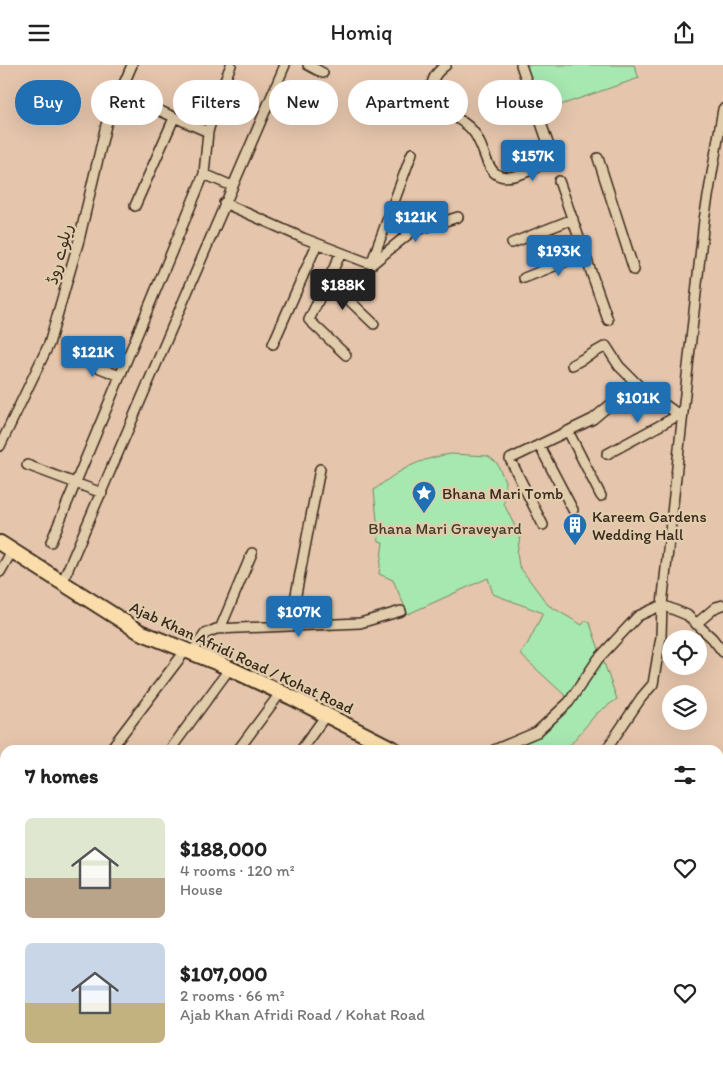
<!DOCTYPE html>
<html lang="en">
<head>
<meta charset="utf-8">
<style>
	body { margin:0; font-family:Itim,"Playpen Sans Arabic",sans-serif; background:#f2f2f2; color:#222; height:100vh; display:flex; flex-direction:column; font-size:19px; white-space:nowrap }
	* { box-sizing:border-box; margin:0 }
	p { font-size:16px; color:#767676 }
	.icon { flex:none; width:28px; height:28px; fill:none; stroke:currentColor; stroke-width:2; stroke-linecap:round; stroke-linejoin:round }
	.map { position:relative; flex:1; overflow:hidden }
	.panel { position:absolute; left:0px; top:680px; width:724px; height:320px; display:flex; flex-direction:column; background:#fff; border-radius:15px 15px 0 0; box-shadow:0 5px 20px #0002 }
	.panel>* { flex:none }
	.guide { position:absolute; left:15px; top:15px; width:694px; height:45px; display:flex; gap:10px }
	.buttons { position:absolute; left:662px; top:565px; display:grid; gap:10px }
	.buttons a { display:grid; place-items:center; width:45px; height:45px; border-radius:50%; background:#fff; box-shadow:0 5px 20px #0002; font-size:25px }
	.price { position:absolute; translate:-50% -42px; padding:0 11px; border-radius:5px; background:#1f6fb2; color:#fff; font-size:16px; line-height:32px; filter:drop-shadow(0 1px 2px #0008) }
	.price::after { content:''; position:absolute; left:50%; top:30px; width:15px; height:11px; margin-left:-8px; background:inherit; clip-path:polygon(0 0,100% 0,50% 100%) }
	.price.active { background:#222; color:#fff }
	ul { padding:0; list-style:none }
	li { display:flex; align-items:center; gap:15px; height:125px; padding:0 25px }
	li span { display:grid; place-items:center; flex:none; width:140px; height:100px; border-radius:8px; color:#555 }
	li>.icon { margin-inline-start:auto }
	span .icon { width:60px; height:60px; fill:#fffc; stroke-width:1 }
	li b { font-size:21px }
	h2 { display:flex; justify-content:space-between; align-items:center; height:60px; padding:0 25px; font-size:21px }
	.chip { padding:0 18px; border-radius:22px; background:#fff; box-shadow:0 5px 20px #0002; font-size:18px; line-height:45px }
	.chip.active { background:#1f6fb2; color:#fff }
	header { display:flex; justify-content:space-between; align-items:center; height:65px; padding:0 25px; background:#fff; font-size:22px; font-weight:600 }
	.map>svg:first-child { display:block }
	.green { fill:#a7e7b0; stroke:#718867 }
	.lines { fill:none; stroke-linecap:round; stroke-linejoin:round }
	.minor-casing { stroke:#3b2a1e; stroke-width:12 }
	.primary-casing { stroke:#3b2a1e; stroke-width:18 }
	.minor { stroke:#e1ccab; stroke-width:9 }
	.primary { stroke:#faddab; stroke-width:14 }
	.labels { text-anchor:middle; stroke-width:5; stroke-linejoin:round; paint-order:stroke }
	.street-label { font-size:16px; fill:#3b2a1e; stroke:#e1ccab }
	.poi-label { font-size:16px; fill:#3b2a1e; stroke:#e1ccab; text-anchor:start }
	.park-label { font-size:16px; fill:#463d2d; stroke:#e1ccab }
</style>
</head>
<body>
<header><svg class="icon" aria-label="menu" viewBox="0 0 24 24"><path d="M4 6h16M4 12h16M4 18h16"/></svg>Homiq<svg class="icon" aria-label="share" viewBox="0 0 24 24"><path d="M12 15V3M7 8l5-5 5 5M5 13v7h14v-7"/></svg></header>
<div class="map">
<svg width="723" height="1000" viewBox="0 0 723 1000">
	<rect width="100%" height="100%" fill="#e5c5ac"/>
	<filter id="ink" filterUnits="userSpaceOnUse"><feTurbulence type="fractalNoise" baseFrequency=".02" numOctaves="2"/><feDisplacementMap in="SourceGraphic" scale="10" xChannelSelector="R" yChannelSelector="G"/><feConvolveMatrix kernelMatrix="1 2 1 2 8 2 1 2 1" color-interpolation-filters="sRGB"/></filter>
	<g filter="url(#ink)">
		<path class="green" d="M524,0H634L639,13L540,47Z
			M451,389L488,391L497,398L505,416L504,439L520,472L517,488L519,501L548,540L582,560L586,555L590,559L617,634L596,649L566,685H494L537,667L570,635L520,589L528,578L543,548L493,529L488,513L408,549L393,515L379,509L383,477L379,476L374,425C399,405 418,394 451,389Z"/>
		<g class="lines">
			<defs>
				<path id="minor" d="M308,0L323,8
					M446,0C437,7 431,13 432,25C434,47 459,50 472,65C491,87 481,127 529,106C539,102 547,94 550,84L521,0
					M158,45L208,67
					M598,93L634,205
					M204,109L232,121
					M559,116L608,255
					M224,138L303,173L371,199
					M135,141L174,53
					M512,178L573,154
					M341,188L309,255L346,290
					M371,199L412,88
					M372,199L411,167L458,152
					M524,213L585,189
					M328,215L374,259
					M273,279L317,179
					M75,293L120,311
					M572,300L606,281L619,301L640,322L682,352
					M568,366L601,431
					M539,380L573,445
					M0,381L49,279L79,175L106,60L132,0
					M607,389L679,350
					M27,400L102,428
					M543,460L510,394L593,354L636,318
					M51,477L204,109L208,67L218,32L231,0
					M0,507L12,486
					M62,518L285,0
					M696,559L716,542L723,540
					M290,561L320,404
					M220,564L252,488
					M192,587L205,569L216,564L360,558L401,546
					M110,685L186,585
					M170,685L230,603
					M238,685L281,627
					M301,685L326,650
					M494,685L537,667L569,637L598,594L638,551L662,540L687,550L712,573L723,587
					M606,685L641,633L653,619L661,572L662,540L704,155L723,44
					M719,741L723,737
					M719,794L723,790
					M0,817L5,812
					M0,900L5,894
					M5,960L3,963L5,965
					M36,995L41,1000
					M492,995L496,1000
					M575,998L579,995
					M94,1000L97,995
					M211,1000L213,995
					M420,1000L423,995
					M692,1000L696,995"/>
				<path id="primary" d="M0,478L140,567L218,598L291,632L395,685
					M719,964L723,970"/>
			</defs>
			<use href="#minor" class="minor-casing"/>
			<use href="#primary" class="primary-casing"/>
			<use href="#minor" class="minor"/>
			<use href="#primary" class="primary"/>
		</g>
	</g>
	<defs>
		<symbol id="sight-pin" viewBox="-11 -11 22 30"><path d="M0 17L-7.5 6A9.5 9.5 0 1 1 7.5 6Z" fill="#1f6fb2" stroke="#e1ccab"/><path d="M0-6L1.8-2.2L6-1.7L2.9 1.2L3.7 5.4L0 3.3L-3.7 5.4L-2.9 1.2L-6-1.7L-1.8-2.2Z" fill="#fff"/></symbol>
		<symbol id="building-pin" viewBox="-11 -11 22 30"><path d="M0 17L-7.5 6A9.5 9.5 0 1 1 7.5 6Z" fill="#1f6fb2" stroke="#e1ccab"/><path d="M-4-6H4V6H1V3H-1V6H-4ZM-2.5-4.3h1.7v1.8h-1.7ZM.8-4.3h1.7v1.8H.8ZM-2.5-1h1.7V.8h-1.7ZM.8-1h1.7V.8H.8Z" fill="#fff"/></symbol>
	</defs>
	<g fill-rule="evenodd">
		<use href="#sight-pin" x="410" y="414" width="28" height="38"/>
		<use href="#building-pin" x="561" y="446" width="28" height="38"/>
	</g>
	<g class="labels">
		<g class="street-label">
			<text transform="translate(59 189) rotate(-75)" y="6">ریلوے روڈ</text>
			<text transform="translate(242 592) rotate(25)" y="6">Ajab Khan Afridi Road / Kohat Road</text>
		</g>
		<g class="poi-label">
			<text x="442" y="434">Bhana Mari Tomb</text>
			<text x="592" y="457">Kareem Gardens<tspan x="592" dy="18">Wedding Hall</tspan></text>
		</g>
		<g class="park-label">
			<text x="445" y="469">Bhana Mari Graveyard</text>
		</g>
	</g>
</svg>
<div class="buttons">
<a><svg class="icon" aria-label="locate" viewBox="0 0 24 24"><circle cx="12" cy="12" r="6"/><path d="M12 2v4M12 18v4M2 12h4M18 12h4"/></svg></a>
<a><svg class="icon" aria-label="layers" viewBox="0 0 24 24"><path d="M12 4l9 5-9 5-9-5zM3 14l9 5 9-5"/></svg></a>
</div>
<b class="price" style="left:533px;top:117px">$157K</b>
<b class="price" style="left:416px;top:178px">$121K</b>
<b class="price" style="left:559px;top:212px">$193K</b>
<b class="price active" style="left:343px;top:246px">$188K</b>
<b class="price" style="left:93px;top:313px">$121K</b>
<b class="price" style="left:638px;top:359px">$101K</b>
<b class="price" style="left:299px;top:573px">$107K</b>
<div class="guide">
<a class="chip active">Buy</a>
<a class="chip">Rent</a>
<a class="chip">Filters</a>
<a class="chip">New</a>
<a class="chip">Apartment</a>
<a class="chip">House</a>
</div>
<section class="panel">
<h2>7 homes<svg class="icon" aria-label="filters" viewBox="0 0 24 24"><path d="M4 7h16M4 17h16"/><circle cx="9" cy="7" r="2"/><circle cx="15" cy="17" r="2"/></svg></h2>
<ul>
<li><span style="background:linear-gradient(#dfe7d0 60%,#b9a48a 0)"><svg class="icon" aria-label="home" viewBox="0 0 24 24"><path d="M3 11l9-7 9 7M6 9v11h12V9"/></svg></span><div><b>$188,000</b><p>4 rooms · 120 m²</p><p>House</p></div><svg class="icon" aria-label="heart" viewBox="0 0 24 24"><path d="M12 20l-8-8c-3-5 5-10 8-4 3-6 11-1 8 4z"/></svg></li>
<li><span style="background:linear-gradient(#c9d6e8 60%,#c2b280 0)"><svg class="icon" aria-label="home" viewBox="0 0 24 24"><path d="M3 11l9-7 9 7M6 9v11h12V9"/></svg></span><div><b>$107,000</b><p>2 rooms · 66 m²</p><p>Ajab Khan Afridi Road / Kohat Road</p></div><svg class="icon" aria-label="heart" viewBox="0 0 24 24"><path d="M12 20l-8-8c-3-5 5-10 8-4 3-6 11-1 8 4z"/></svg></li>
</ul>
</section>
</div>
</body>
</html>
